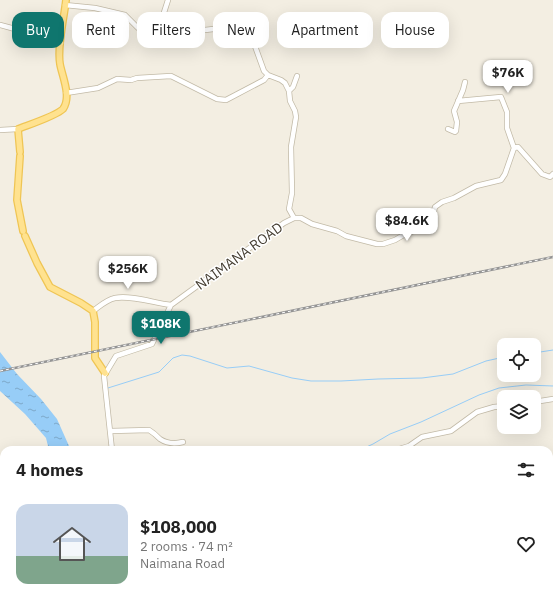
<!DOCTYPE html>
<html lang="en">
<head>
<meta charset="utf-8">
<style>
	body { margin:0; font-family:"IBM Plex Sans",sans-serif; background:#f6f6f6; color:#222; height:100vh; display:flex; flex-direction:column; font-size:15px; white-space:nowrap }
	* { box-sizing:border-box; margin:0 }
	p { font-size:13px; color:#767676 }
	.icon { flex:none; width:22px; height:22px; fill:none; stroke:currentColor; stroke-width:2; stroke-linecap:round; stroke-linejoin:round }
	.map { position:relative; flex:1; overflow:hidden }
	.drawer { position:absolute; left:0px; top:446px; width:553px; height:156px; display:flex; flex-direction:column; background:#fff; border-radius:12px 12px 0 0; box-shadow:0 4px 16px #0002 }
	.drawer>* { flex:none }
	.banner { position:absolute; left:12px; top:12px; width:529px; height:36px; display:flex; gap:8px }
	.buttons { position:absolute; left:497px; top:338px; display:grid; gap:8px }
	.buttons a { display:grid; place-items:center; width:44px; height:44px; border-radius:8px; background:#fff; box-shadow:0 4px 16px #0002; font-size:20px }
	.price { position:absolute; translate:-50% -34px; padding:0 9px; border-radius:8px; background:#fff; color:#222; font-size:13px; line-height:26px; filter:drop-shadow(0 1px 2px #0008) }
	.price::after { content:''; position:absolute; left:50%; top:24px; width:12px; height:9px; margin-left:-6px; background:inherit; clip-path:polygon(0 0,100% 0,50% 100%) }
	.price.selected { background:#0f766e; color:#fff }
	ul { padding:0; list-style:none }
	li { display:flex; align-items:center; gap:12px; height:100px; padding:0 16px }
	li span { display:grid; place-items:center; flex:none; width:112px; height:80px; border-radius:12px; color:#555 }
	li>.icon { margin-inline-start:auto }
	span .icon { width:48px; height:48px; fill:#fffc; stroke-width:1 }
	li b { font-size:17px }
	h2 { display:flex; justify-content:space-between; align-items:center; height:48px; padding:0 16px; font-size:17px }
	.tag { padding:0 14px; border-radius:12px; background:#fff; box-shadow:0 4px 16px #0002; font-size:14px; line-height:36px }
	.tag.selected { background:#0f766e; color:#fff }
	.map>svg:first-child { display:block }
	.water { fill:url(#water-ripples) }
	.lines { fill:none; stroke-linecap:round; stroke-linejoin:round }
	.stream { stroke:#97cdf7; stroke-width:1 }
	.minor-casing { stroke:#c2baa7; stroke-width:6 }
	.major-casing { stroke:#efc554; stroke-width:8 }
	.minor { stroke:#fff; stroke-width:4.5 }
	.major { stroke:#ffe28f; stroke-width:5.5 }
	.rail-casing { stroke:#949494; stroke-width:2.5 }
	.rail { stroke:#fff; stroke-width:1; stroke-dasharray:3; stroke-linecap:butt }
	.labels { text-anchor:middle; stroke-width:3; stroke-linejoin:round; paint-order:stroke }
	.street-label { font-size:14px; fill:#453e32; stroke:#fff }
</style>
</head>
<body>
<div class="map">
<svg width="553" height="602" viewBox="0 0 553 602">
	<defs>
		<pattern id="water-ripples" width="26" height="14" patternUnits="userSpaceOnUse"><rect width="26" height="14" fill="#97cdf7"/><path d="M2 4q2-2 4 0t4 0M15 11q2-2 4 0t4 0" fill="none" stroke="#7da8c9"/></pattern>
	</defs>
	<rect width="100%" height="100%" fill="#f3eee2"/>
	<path class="water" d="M0,352L17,374L41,399L57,419L69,446V450H49L46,438L25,414L0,391Z
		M4,546V598H11V602H0V563Z"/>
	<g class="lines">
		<path class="stream" d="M534,353L553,350
			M108,388L159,372L173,358L182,355L190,356L227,368L249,366L292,378L311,381H341L378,379L422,378L453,374L486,361L504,357
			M360,450L373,444L390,434L421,422L479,395L499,388L526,385L553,386
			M272,602L275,598"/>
		<defs>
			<path id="minor" d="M65,5L95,8L125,15L138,28L181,26L205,30L239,26L246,31L252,38L264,71L268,75L281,80L285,83L289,91L290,101L295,111L296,117L291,147L292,193L289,209L294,218
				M0,25L15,29L33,37L61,43
				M159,28L168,0
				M289,91L293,87L297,76
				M66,93L98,88L117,79L131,80L137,78L171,76L217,99L226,100L264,80L268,75
				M458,101L501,97L507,112V128L514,148
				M448,129L455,132L456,131L457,122L454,111L463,90L465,82
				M0,130L18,129
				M514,148L518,147L542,174L550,177L553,174
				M93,311C100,306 106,300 115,298C131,295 154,303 171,305
				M534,402L553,399
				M111,431L149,430C154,433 156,435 160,439C166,443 175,444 183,442
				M112,450L104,376L116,356L152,344L171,305L284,223L294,218H301L312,224L337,231L346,236L377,244H383L395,240L407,233L417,230L432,219L435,207L442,202L454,198L476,186L501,180L505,174L514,148
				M396,450L409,446L422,437L451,431L477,412L494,407L504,406
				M549,536L550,537
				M549,589L553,591
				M256,598L257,602
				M75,602L76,598
				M457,602V598"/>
			<path id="major" d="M20,152L18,129C28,125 56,116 63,109C72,97 62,76 60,64C57,46 64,19 66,0
				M20,156L17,200L23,231
				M25,236L37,263L50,287L81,303L93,311L95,322V358L105,373
				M549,484L553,482
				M391,598V602"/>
		</defs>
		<use href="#minor" class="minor-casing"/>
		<use href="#major" class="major-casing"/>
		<use href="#minor" class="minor"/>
		<use href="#major" class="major"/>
		<defs>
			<path id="rail" d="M0,371L553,257"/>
		</defs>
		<use href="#rail" class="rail-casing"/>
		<use href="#rail" class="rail"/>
	</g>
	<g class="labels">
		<g class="street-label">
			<text transform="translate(239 256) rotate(-36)" y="5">NAIMANA ROAD</text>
		</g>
	</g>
</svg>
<div class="buttons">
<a><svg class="icon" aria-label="locate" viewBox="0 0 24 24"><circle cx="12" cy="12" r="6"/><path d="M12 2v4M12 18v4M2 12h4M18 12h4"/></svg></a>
<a><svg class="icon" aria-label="layers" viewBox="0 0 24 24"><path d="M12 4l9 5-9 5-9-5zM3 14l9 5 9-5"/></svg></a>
</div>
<b class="price" style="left:508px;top:94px">$76K</b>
<b class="price" style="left:407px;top:242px">$84.6K</b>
<b class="price" style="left:128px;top:290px">$256K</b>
<b class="price selected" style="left:161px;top:345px">$108K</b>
<div class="banner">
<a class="tag selected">Buy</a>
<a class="tag">Rent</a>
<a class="tag">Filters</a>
<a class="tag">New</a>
<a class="tag">Apartment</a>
<a class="tag">House</a>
</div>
<section class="drawer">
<h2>4 homes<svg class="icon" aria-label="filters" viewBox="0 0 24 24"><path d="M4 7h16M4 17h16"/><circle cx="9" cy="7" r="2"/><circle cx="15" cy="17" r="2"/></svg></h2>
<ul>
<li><span style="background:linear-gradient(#c9d6e8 65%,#7fa58c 0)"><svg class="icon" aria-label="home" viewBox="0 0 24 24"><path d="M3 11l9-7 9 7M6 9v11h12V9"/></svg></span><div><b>$108,000</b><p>2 rooms · 74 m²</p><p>Naimana Road</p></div><svg class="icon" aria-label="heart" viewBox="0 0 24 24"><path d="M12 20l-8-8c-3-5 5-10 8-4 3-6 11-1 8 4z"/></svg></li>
</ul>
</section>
</div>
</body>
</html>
